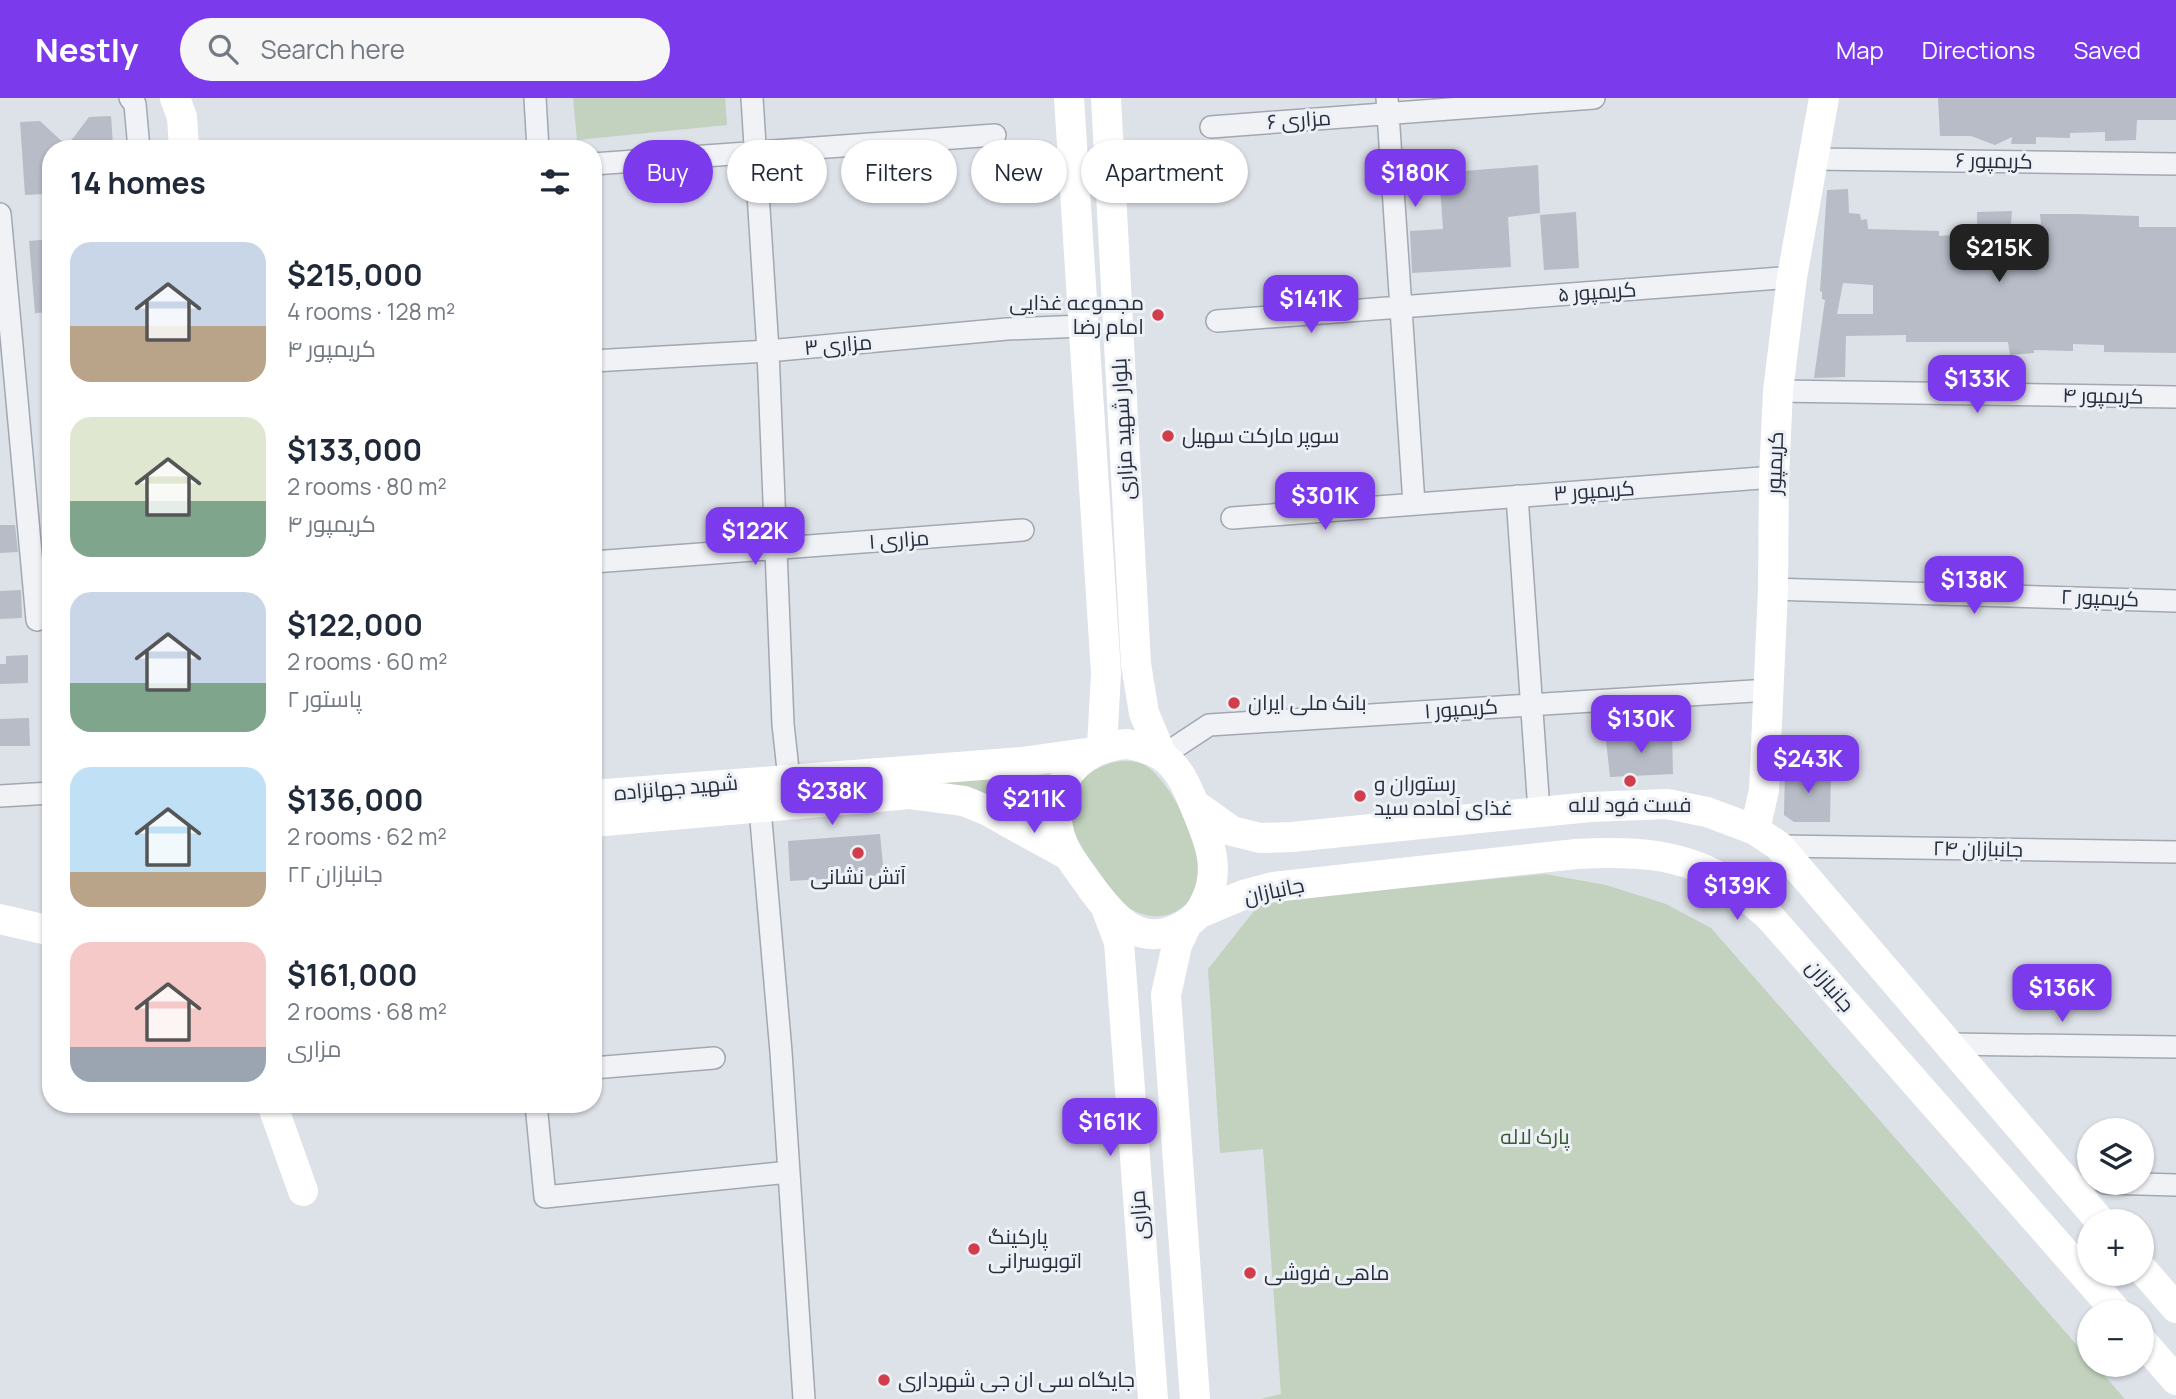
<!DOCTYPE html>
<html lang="en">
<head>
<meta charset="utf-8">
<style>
	body { margin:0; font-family:Manrope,Cairo,sans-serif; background:#f6f6f7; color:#1f2937; height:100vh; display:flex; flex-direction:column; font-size:26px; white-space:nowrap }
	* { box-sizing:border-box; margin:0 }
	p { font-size:23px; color:#747a83 }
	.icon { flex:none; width:38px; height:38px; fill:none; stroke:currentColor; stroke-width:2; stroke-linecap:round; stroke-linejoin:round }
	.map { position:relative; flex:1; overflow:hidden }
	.drawer { position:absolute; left:42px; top:42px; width:560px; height:973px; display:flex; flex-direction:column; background:#fff; border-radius:28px; box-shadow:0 2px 5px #0004 }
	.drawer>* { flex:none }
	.banner { position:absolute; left:623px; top:42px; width:665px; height:63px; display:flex; gap:14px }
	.tools { position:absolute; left:2077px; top:1020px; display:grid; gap:14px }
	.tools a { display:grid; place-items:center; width:77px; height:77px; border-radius:50%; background:#fff; box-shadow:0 2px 5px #0004; font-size:35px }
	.price { position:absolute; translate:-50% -60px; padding:0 16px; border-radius:14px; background:#7c3aed; color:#fff; font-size:23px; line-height:46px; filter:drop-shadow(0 2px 4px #0008) }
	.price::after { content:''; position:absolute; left:50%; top:42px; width:21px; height:16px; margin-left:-10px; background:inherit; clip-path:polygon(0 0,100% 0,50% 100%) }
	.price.current { background:#222; color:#fff }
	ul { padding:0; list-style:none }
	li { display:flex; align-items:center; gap:21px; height:175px; padding:0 28px }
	li span { display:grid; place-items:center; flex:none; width:196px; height:140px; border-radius:21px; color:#555 }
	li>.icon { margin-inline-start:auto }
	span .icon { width:84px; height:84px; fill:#fffc; stroke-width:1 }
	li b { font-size:30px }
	h2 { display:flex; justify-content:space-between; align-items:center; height:84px; padding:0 28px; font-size:30px }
	.pill { padding:0 24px; border-radius:32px; background:#fff; box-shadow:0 2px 5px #0004; font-size:24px; line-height:63px }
	.pill.current { background:#7c3aed; color:#fff }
	header { display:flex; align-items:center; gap:42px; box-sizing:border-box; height:98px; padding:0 35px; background:#7c3aed; color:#fff }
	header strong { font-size:33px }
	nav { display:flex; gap:38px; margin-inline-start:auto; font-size:24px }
	.search { width:490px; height:63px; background:#f6f6f7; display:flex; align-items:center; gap:18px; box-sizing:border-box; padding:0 24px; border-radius:38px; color:#747a83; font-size:26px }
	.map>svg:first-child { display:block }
	.green { fill:#c2d2be }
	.building { fill:#b7bcc7; fill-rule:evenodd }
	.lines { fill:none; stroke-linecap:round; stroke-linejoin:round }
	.street-casing { stroke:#a2a8b2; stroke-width:24 }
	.street { stroke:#f0f2f6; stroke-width:21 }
	.secondary { stroke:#fff; stroke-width:30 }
	.poi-dot { fill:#d23d4b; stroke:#edf0f5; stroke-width:2.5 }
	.labels { text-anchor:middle; stroke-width:6; stroke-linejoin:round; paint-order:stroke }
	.street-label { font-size:21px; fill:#262e3f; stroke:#edf0f5 }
	.poi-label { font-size:21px; fill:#262e3f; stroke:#edf0f5; text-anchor:start }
	.park-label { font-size:21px; fill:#385b33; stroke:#edf0f5 }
</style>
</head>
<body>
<header>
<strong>Nestly</strong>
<div class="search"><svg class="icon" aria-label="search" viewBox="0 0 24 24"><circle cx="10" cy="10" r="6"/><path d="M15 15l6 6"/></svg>Search here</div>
<nav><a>Map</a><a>Directions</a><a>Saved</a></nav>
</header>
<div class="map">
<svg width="2176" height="1301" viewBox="0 0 2176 1301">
	<rect width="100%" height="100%" fill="#dde1e8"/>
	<path class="green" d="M573,0H725L727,27L577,42Z
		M1121,663C1130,663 1138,663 1146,668C1167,680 1198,739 1201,763C1203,779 1196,796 1185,807C1165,825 1136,820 1118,801C1110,792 1104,781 1097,771C1086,756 1071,738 1069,720C1066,688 1093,667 1121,663Z
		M934,677L1045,678L1028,717C1002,695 973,693 941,688Z
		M1545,776L1606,787L1666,806L1711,830L2089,1261L2090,1267H2095L2125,1301H1260L1281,1296L1263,1051L1220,1055L1208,871L1262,803Z"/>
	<path class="building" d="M1938,0H2176V22H2137L2136,42L2105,43V34L2070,35V40L2036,39V46H2011L2012,39L1995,47L1971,38H1940Z
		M111,18L113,47L105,48V51H51V88L44,96L25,97L20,24L40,23L67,48L89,19Z
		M1538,67L1540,115L1508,119L1511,169L1412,175L1410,133L1443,131L1439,75Z
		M1848,91L1849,115L1860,116L1861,122L1867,121L1868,131L1939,133V138L1977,135V114L2012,113L2011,126H2041L2040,116H2075L2139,118V129H2176V255L2104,254V247L2073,246V253L2034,252V255L2010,257L2008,244H1906V237L1846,238L1845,279L1814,280L1825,202L1822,201V194L1820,193L1827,92ZM1843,185L1873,187V216H1837Z
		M1576,114L1579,170L1544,172L1540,117Z
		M51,141V214L35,215L29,143Z
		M0,427H15L18,454L0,455Z
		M21,492L22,520L0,521V493Z
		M28,557V585L0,586V566H6V558Z
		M29,620L30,648H0V621Z
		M1659,633H1672L1673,676L1610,679L1606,642L1639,640V635Z
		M1785,671L1831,672L1830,724H1794L1784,717Z
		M880,736L884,777L790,783L788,743Z"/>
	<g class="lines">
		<defs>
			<path id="street" d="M130,0L135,6L139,51
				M535,0L538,51
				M752,0L768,253L783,626L789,681
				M1387,0L1414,406
				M1211,29L1594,0
				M1813,61L2176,66
				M593,66L995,37
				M0,116L37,522
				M1217,223L1792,179
				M593,263L768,253L1007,231L1083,228
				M1778,293L2176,299
				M1517,398L1539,713
				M1232,420L1774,379
				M593,464L1023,432
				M1773,491L2176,503
				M1162,658L1209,627L1769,592
				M0,698L51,695
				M760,711L781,954L804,1301
				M1779,748L2176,754
				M1948,946L2176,949
				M593,970L714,960
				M536,1006L545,1099L789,1074
				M2105,1085L2176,1087"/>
		</defs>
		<use href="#street" class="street-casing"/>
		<use href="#street" class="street"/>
		<path class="secondary" d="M175,0L182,19L184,51
			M1069,0L1106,575L1102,649
			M1106,0L1136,566L1144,615L1162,658
			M1127,646C1139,648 1151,651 1162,658C1180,670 1188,691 1196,711C1209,742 1221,770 1206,802C1201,813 1196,820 1186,826C1141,853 1115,822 1090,788C1079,772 1066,757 1060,738C1045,688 1078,649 1127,646Z
			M593,697L1022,664L1093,654
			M1194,706L1232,733L1260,740L1292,739L1590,709L1667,706L1707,714L1755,732L1779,748L2101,1124
			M593,724L910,696L964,703L986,712L1069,758
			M1755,732L1764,692L1773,491L1774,379L1778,293L1792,179L1824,0
			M1106,810L1119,844L1153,1301
			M1200,815L1243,797L1273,789L1576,756C1632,753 1681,754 1730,785C1743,794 1755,807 1768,817L2117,1214
			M0,821L51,833
			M1187,826L1177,847L1166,897L1195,1301
			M272,1006L303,1093
			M2142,1171L2176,1210
			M2142,1243L2176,1282"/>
	</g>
	<g class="poi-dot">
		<circle cx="1158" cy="217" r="7"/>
		<circle cx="1168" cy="338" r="7"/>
		<circle cx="1234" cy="605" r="7"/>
		<circle cx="1630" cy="683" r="7"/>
		<circle cx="1360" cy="698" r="7"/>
		<circle cx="858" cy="755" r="7"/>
		<circle cx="974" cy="1151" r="7"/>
		<circle cx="1250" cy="1175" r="7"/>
		<circle cx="884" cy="1282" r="7"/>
	</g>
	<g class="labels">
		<g class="street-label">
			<text transform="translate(1299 22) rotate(-4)" y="7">مزاری ۶</text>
			<text transform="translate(1994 63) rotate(1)" y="7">کریمپور ۶</text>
			<text transform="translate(1597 194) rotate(-4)" y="7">کریمپور ۵</text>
			<text transform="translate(838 247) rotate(-5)" y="7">مزاری ۳</text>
			<text transform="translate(2103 298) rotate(1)" y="7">کریمپور ۴</text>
			<text transform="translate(1123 331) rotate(-93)" y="7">بلوار شهید مزاری</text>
			<text transform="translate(1775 365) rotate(-88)" y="7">کریمپور</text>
			<text transform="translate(1594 393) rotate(-4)" y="7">کریمپور ۳</text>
			<text transform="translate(899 442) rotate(-4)" y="7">مزاری ۱</text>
			<text transform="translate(2100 500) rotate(2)" y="7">کریمپور ۲</text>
			<text transform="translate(1461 611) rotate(-4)" y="7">کریمپور ۱</text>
			<text transform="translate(676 690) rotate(-5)" y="7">شهید جهانزاده</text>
			<text transform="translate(1978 751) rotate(1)" y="7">جانبازان ۲۴</text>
			<text transform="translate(1274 793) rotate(-12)" y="7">جانبازان</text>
			<text transform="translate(1830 888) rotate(49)" y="7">جانبازان</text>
			<text transform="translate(1139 1117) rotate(-94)" y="7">مزاری</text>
		</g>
		<g class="poi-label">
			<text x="1144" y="212" text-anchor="end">مجموعه غذایی<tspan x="1144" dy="24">امام رضا</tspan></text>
			<text x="1182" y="345">سوپر مارکت سهیل</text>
			<text x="1248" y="612">بانک ملی ایران</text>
			<text x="1374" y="693">رستوران و<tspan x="1374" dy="24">غذای آماده سید</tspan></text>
			<text x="1630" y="714" text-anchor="middle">فست فود لاله</text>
			<text x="858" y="786" text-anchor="middle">آتش نشانی</text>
			<text x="988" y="1146">پارکینگ<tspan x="988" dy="24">اتوبوسرانی</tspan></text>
			<text x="1264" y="1182">ماهی فروشی</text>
			<text x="898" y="1289">جایگاه سی ان جی شهرداری</text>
		</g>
		<g class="park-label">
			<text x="1535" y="1046">پارک لاله</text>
		</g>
	</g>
</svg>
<div class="tools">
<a><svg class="icon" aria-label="layers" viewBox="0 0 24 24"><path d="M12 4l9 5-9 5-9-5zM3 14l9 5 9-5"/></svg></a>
<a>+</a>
<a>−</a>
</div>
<b class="price" style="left:1415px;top:111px">$180K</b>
<b class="price current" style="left:1999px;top:186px">$215K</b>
<b class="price" style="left:1311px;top:237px">$141K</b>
<b class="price" style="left:1977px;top:317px">$133K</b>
<b class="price" style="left:1325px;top:434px">$301K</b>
<b class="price" style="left:755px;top:469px">$122K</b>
<b class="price" style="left:1974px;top:518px">$138K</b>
<b class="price" style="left:1641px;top:657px">$130K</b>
<b class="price" style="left:1808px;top:697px">$243K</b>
<b class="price" style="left:832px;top:729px">$238K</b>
<b class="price" style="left:1034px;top:737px">$211K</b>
<b class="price" style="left:1737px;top:824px">$139K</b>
<b class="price" style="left:2062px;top:926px">$136K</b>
<b class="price" style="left:1110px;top:1060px">$161K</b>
<div class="banner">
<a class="pill current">Buy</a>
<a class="pill">Rent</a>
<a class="pill">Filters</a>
<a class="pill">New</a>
<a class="pill">Apartment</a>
</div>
<section class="drawer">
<h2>14 homes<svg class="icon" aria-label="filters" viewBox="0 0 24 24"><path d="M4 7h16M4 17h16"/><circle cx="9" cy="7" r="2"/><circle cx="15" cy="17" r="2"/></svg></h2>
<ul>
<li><span style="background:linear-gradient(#c9d6e8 60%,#b9a48a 0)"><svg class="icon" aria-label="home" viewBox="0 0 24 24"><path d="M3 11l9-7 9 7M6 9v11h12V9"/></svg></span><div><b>$215,000</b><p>4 rooms · 128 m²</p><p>کریمپور ۴</p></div></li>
<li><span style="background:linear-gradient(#dfe7d0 60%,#7fa58c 0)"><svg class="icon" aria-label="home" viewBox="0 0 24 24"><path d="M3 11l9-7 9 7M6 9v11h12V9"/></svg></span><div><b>$133,000</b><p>2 rooms · 80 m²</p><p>کریمپور ۴</p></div></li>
<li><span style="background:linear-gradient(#c9d6e8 65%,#7fa58c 0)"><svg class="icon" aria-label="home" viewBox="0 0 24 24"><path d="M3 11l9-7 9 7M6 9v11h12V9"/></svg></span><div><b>$122,000</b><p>2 rooms · 60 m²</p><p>پاستور ۲</p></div></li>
<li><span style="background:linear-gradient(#bfe0f5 75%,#b9a48a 0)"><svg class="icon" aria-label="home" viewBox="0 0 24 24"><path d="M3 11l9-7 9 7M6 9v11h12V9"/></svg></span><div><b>$136,000</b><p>2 rooms · 62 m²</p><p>جانبازان ۲۲</p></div></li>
<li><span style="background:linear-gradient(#f6c9c9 75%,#9aa5b1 0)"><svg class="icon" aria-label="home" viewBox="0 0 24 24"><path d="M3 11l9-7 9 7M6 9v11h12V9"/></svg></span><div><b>$161,000</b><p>2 rooms · 68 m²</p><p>مزاری</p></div></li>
</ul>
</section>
</div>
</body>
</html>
